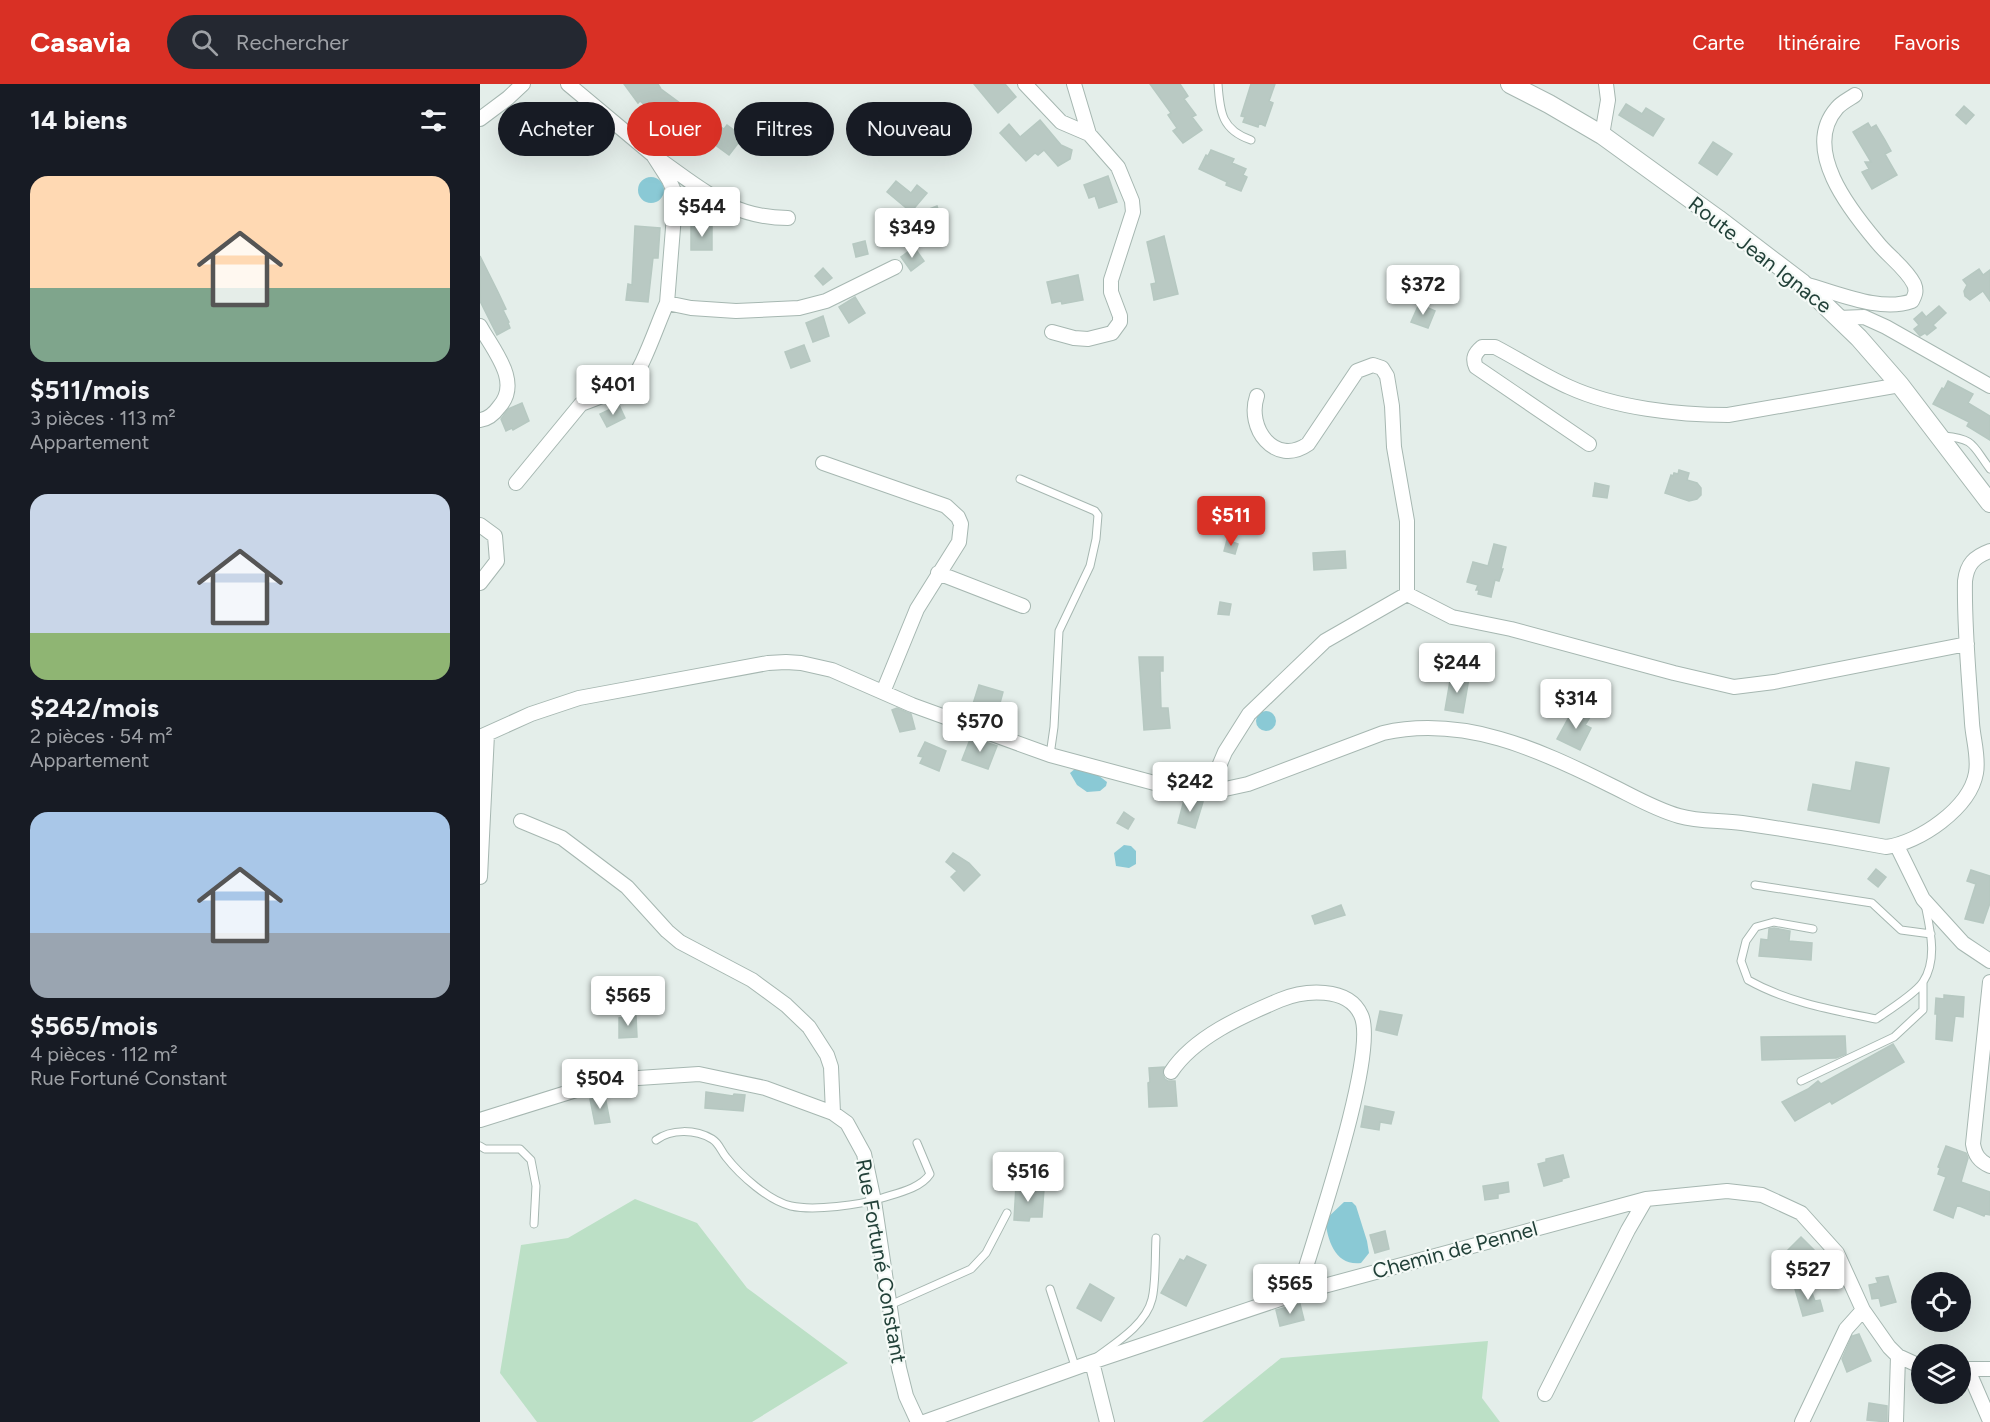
<!DOCTYPE html>
<html lang="fr">
<head>
<meta charset="utf-8">
<style>
	body { margin:0; font-family:Figtree,sans-serif; background:#242831; color:#f1f3f6; height:100vh; display:flex; flex-direction:column; font-size:22px; white-space:nowrap }
	* { box-sizing:border-box; margin:0 }
	p { font-size:20px; color:#9ea1a6 }
	.icon { flex:none; width:33px; height:33px; fill:none; stroke:currentColor; stroke-width:2; stroke-linecap:round; stroke-linejoin:round }
	.map { position:relative; flex:1; overflow:hidden }
	.side { display:flex; flex-direction:column; background:#171b24; width:480px }
	.side>* { flex:none }
	.banner { position:absolute; left:18px; top:18px; width:570px; height:54px; display:flex; gap:12px }
	.controls { position:absolute; left:1431px; top:1188px; display:grid; gap:12px }
	.controls a { display:grid; place-items:center; width:60px; height:60px; border-radius:50%; background:#171b24; box-shadow:0 6px 24px #0002; font-size:30px }
	.price { position:absolute; translate:-50% -51px; padding:0 14px; border-radius:6px; background:#fff; color:#222; font-size:20px; line-height:39px; filter:drop-shadow(0 2px 3px #0008) }
	.price::after { content:''; position:absolute; left:50%; top:36px; width:18px; height:14px; margin-left:-9px; background:inherit; clip-path:polygon(0 0,100% 0,50% 100%) }
	.price.active { background:#d93025; color:#fff }
	ul { padding:0; list-style:none }
	li { display:grid; align-content:center; gap:12px; height:318px; padding:0 30px }
	li span { display:grid; place-items:center; height:186px; border-radius:18px; color:#555 }
	li>.icon { margin-inline-start:auto }
	span .icon { width:108px; height:108px; fill:#fffc; stroke-width:1 }
	li b { font-size:26px }
	h2 { display:flex; justify-content:space-between; align-items:center; height:72px; padding:0 30px; font-size:26px }
	.chip { padding:0 21px; border-radius:27px; background:#171b24; box-shadow:0 6px 24px #0002; font-size:21px; line-height:54px }
	.chip.active { background:#d93025; color:#fff }
	header { display:flex; align-items:center; gap:36px; box-sizing:border-box; height:84px; padding:0 30px; background:#d93025; color:#fff }
	header strong { font-size:28px }
	nav { display:flex; gap:33px; margin-inline-start:auto; font-size:21px }
	.search { width:420px; height:54px; background:#242831; display:flex; align-items:center; gap:15px; box-sizing:border-box; padding:0 21px; border-radius:33px; color:#9ea1a6; font-size:22px }
	main { display:flex; flex:1; min-height:0 }
	.map>svg:first-child { display:block }
	.green { fill:#bce0c6 }
	.water { fill:#8ac9d5 }
	.building { fill:#b9c9c3; stroke:#b6c8c1; stroke-width:1.5 }
	.lines { fill:none; stroke-linecap:round; stroke-linejoin:round }
	.service-casing { stroke:#a6b7b1; stroke-width:9 }
	.minor-casing { stroke:#a6b7b1; stroke-width:16 }
	.tertiary-casing { stroke:#a6b7b1; stroke-width:20 }
	.service { stroke:#fff; stroke-width:7 }
	.minor { stroke:#fff; stroke-width:14 }
	.tertiary { stroke:#fff; stroke-width:18 }
	.labels { text-anchor:middle; stroke-width:4.5; stroke-linejoin:round; paint-order:stroke }
	.street-label { font-size:21px; fill:#224139; stroke:#f5faf7 }
</style>
</head>
<body>
<header>
<strong>Casavia</strong>
<div class="search"><svg class="icon" aria-label="search" viewBox="0 0 24 24"><circle cx="10" cy="10" r="6"/><path d="M15 15l6 6"/></svg>Rechercher</div>
<nav><a>Carte</a><a>Itinéraire</a><a>Favoris</a></nav>
</header>
<main>
<section class="side">
<h2>14 biens<svg class="icon" aria-label="filters" viewBox="0 0 24 24"><path d="M4 7h16M4 17h16"/><circle cx="9" cy="7" r="2"/><circle cx="15" cy="17" r="2"/></svg></h2>
<ul>
<li><span style="background:linear-gradient(#ffd9b3 60%,#7fa58c 0)"><svg class="icon" aria-label="home" viewBox="0 0 24 24"><path d="M3 11l9-7 9 7M6 9v11h12V9"/></svg></span><div><b>$511/mois</b><p>3 pièces · 113 m²</p><p>Appartement</p></div></li>
<li><span style="background:linear-gradient(#c9d6e8 75%,#8fb573 0)"><svg class="icon" aria-label="home" viewBox="0 0 24 24"><path d="M3 11l9-7 9 7M6 9v11h12V9"/></svg></span><div><b>$242/mois</b><p>2 pièces · 54 m²</p><p>Appartement</p></div></li>
<li><span style="background:linear-gradient(#a9c7e8 65%,#9aa5b1 0)"><svg class="icon" aria-label="home" viewBox="0 0 24 24"><path d="M3 11l9-7 9 7M6 9v11h12V9"/></svg></span><div><b>$565/mois</b><p>4 pièces · 112 m²</p><p>Rue Fortuné Constant</p></div></li>
</ul>
</section>
<div class="map">
<svg width="1510" height="1338" viewBox="0 0 1510 1338">
	<rect width="100%" height="100%" fill="#e4eeea"/>
	<path class="green" d="M155,1115L217,1139L267,1204L368,1279L272,1338H57L20,1289L41,1161L88,1154Z
		M1008,1257L1002,1314L1020,1338H722L801,1274Z"/>
	<path class="water" d="M158 106a13 13 0 1 1 26 0a13 13 0 1 1-26 0Z
		M776 637a10 10 0 1 1 20 0a10 10 0 1 1-20 0Z
		M596,684L614,688L627,698L626,702L620,707L607,708L597,701L590,689Z
		M644,761L651,762L656,767V780L649,784L636,782L634,769Z
		M864,1118H872L876,1122L887,1157L889,1169L881,1179C855,1182 848,1157 845,1136Z"/>
	<path class="building" d="M144,0H178L181,5L211,27L213,24L244,45L247,41L263,53L249,71L227,55L225,58L194,40L191,43L160,17L158,19Z
		M494,0H525L536,13L518,29Z
		M670,0H700L708,12L704,15L716,31L712,33L722,46L703,59L693,47L697,44L688,31L691,29Z
		M771,0H795L789,17L793,19L785,42L779,39L778,43L763,38L765,33L761,32Z
		M1146,20L1162,30L1166,24L1184,35L1173,52L1139,31Z
		M1484,22L1494,31L1486,40L1476,31Z
		M560,36L581,61L592,66L590,75L578,82L564,66L558,71L555,69L546,77L520,49L529,40L540,53Z
		M1388,39L1391,44L1396,41L1405,56L1411,67L1405,70L1417,91L1392,105L1382,88L1389,85L1385,78H1391L1373,48Z
		M1233,58L1252,70L1237,91L1219,79Z
		M731,66L754,75L752,79L766,85L763,91L767,93L761,107L746,101L747,98L719,85L726,71L728,72Z
		M628,92L637,118L619,124L615,112L609,114L604,101Z
		M416,97L431,109L437,101L447,109L431,128L407,108Z
		M457,122L462,137L449,141L444,127Z
		M211,141H232V166H211Z
		M155,142L180,144L178,174H173L168,218L146,216L148,200L152,201Z
		M684,152L698,210L674,216L671,200L676,199L667,158Z
		M385,157L388,170L376,173L373,160Z
		M434,163L444,177L431,187L421,173Z
		M0,172L18,208L26,225L23,226L29,238L28,239L30,244L17,251L0,217Z
		M343,184L352,194L343,201L335,192Z
		M1499,185L1503,191L1510,186V217L1503,207L1490,216L1485,212L1484,207L1487,201L1483,196Z
		M598,191L603,216L582,220L581,217L572,219L567,198Z
		M375,213L385,229L369,239L359,223Z
		M939,220L955,227L948,244L931,238Z
		M1459,222L1466,229L1453,241L1456,244L1447,251L1445,249L1440,252L1434,245L1439,241L1434,235L1442,228L1446,233Z
		M343,232L349,252L333,258L326,239Z
		M324,261L330,277L311,284L305,268Z
		M1468,297L1493,310L1488,319L1510,332V356L1487,342L1489,338L1453,320L1462,304L1464,305Z
		M42,319L49,337L33,346L32,344L26,347L21,335L28,325Z
		M139,321L145,334L127,343L120,330Z
		M1199,386L1209,389L1207,396L1217,399L1221,404V411L1217,415L1209,417L1185,409L1191,391L1193,392L1194,389L1198,390Z
		M1115,399L1129,402L1127,414L1113,412Z
		M747,456L758,460L755,470L744,467Z
		M1014,460L1026,463L1021,485H1023L1019,497L1015,496L1011,513L998,510L999,506H996L998,501L987,498L993,478L1008,482Z
		M865,467L866,484L834,486L833,469Z
		M740,518L751,520L749,531L738,530Z
		M659,573H683V587H680L681,624H688L690,644L664,646Z
		M971,591L989,594L983,629L965,626Z
		M499,601L523,608L517,630L492,623Z
		M1099,623L1112,630L1105,641L1111,644L1100,666L1077,655L1089,633L1093,635Z
		M417,624L431,630L435,645L420,648L412,626Z
		M491,653L517,662L508,685L482,676Z
		M445,658L466,667L459,687L440,679L443,673L438,672Z
		M1376,678L1409,684L1399,739L1328,726L1333,700L1371,707Z
		M704,716L723,718L715,744L698,739Z
		M644,728L654,735L648,745L637,739Z
		M473,769L489,779L500,791L484,807L471,793L477,787L466,778Z
		M1396,785L1406,793L1398,803L1388,795Z
		M1491,786L1510,792V819L1503,839L1485,835L1496,800L1487,797Z
		M861,821L865,831L835,840L832,832Z
		M1294,844L1310,847L1309,857L1332,859L1331,876L1279,872L1281,855L1288,856L1289,845Z
		M1464,911L1484,913L1483,933L1475,932L1472,957L1456,955L1457,930H1455L1456,914L1464,915Z
		M900,927L922,931L917,951L896,946Z
		M156,932L157,953L139,954V934Z
		M1365,952L1366,970L1356,974L1282,976L1281,953Z
		M1413,960L1424,978L1352,1020L1350,1017L1315,1037L1302,1018L1328,1005L1338,997L1341,1000Z
		M684,983L683,991L685,995L688,997H695L697,1022L669,1023L668,999L670,998L669,984Z
		M226,1008L253,1012L254,1010L265,1011L263,1027L225,1024Z
		M125,1012L130,1038L115,1040L110,1015Z
		M885,1022L914,1028L911,1040L900,1038L899,1046L881,1043Z
		M1466,1062L1486,1069L1488,1074L1481,1098L1510,1108V1131L1505,1130L1504,1132L1477,1121L1473,1134L1454,1126L1466,1093L1458,1090L1460,1084L1458,1083Z
		M1083,1071L1089,1093L1082,1095V1097L1064,1102L1058,1080L1066,1078V1075Z
		M1028,1098L1029,1108L1018,1110V1114L1005,1116L1003,1102Z
		M536,1101L564,1105L562,1133H550L549,1137L534,1136Z
		M905,1147L909,1165L895,1169L890,1151Z
		M1321,1153L1336,1168L1323,1181L1308,1166Z
		M707,1172L726,1181L706,1222L681,1209L700,1175L704,1177Z
		M1408,1192L1416,1218L1401,1222L1399,1214L1392,1215L1389,1201L1398,1199L1396,1194Z
		M610,1200L634,1214L621,1237L597,1224Z
		M1329,1201L1335,1217L1340,1216L1343,1227L1323,1232L1315,1205Z
		M820,1220L824,1236L800,1242L796,1226Z
		M1379,1250L1391,1277L1367,1288L1362,1275L1372,1252Z
		M1389,1319L1407,1322V1338L1387,1336Z"/>
	<g class="lines">
		<defs>
			<path id="service" d="M738,0C740,29 742,46 771,56
				M1464,352C1495,355 1492,361 1510,385
				M540,395L615,427L618,431L616,455L610,482L579,547L574,643L570,671
				M1275,801L1392,819L1421,846L1451,850
				M1333,845L1294,838L1276,843L1266,857L1261,877L1268,896C1307,918 1352,926 1396,935C1408,927 1436,909 1443,898C1458,875 1450,845 1445,820
				M1321,997L1414,953L1443,926V898
				M176,1056C191,1045 215,1045 232,1055C239,1059 241,1067 246,1073C260,1091 289,1117 311,1122C334,1127 380,1121 402,1114C418,1109 441,1104 450,1090L437,1059
				M0,1062L5,1065H40L51,1076L56,1102L54,1140
				M570,1205L596,1285
				M410,1221L491,1185L506,1169L527,1129
				M618,1272C637,1258 666,1240 672,1215C676,1199 675,1171 676,1154"/>
			<path id="minor" d="M88,0L173,71L189,96L194,107L195,119L187,219L211,224L256,227L319,224L346,217L415,183
				M545,0L581,38L609,50
				M0,35L28,14L43,0
				M1122,51L1128,16L1126,0
				M180,76C223,106 252,134 308,134
				M1324,200C1356,208 1400,229 1432,217C1435,211 1437,207 1434,200C1426,184 1408,172 1397,158C1370,126 1321,65 1357,24C1361,19 1369,15 1375,11
				M1358,234L1384,233L1406,243L1510,302
				M0,242C13,266 42,298 19,323C14,330 9,335 0,336
				M572,248L594,254L608,255L632,249L640,238V232L631,208V196L653,128L652,117L638,83L609,50L594,0
				M777,312C766,344 795,383 828,360L877,287L893,281L902,284L907,292L912,322L914,363L927,437V510
				M1109,360L996,283C992,274 995,269 1002,263H1015C1040,276 1064,292 1089,303C1135,324 1198,331 1248,331L1420,301
				M343,379L466,422L478,433L481,440L479,458L437,525L403,608
				M36,399L101,320L146,303C162,289 177,240 187,219
				M0,441L15,452L17,477L0,499
				M458,489L543,522
				M927,510L972,533L1031,545L1194,589L1254,603L1294,598L1487,560
				M0,653L51,630L99,614L288,579L306,578L321,579L352,586L432,621L570,671L708,708L736,707L768,700L903,649C983,631 1058,665 1128,700C1151,711 1174,725 1199,732C1219,738 1241,736 1262,739C1310,746 1358,754 1406,763C1439,759 1490,724 1496,689C1499,673 1493,655 1492,639C1489,591 1484,544 1485,497C1487,480 1494,473 1510,467
				M736,707L737,687L745,668L769,630L845,557L927,510
				M41,737L82,754L147,803L187,847L200,858L272,896L306,921L329,943L347,971L351,983L353,1029
				M1417,762L1443,815L1483,859L1510,877
				M0,793L7,650
				M1510,898L1493,1060C1495,1071 1499,1077 1510,1082
				M691,988C714,953 762,932 800,916C824,906 868,902 881,931C899,969 832,1160 818,1209
				M0,1036L128,996L219,990L285,1004L353,1029L367,1039L384,1070L394,1117L419,1284L426,1312L438,1338
				M612,1278L627,1338
				M1480,1285H1510
				M1488,1286L1510,1337
				M1065,1310L1148,1146L1166,1115
				M444,1338L612,1278L818,1209L1166,1115L1247,1107L1282,1111L1321,1129L1357,1169L1383,1226L1409,1263L1418,1272L1442,1283
				M1322,1338L1366,1245L1383,1226
				M1416,1338L1418,1272"/>
			<path id="tertiary" d="M1030,0L1069,20L1122,51L1238,135L1322,199L1379,254L1420,301L1510,419"/>
		</defs>
		<use href="#service" class="service-casing"/>
		<use href="#minor" class="minor-casing"/>
		<use href="#tertiary" class="tertiary-casing"/>
		<use href="#service" class="service"/>
		<use href="#minor" class="minor"/>
		<use href="#tertiary" class="tertiary"/>
	</g>
	<g class="labels">
		<g class="street-label">
			<text transform="translate(1280 171) rotate(38)" y="7">Route Jean Ignace</text>
			<text transform="translate(975 1166) rotate(-15)" y="7">Chemin de Pennel</text>
			<text transform="translate(401 1177) rotate(80)" y="7">Rue Fortuné Constant</text>
		</g>
	</g>
</svg>
<div class="controls">
<a><svg class="icon" aria-label="locate" viewBox="0 0 24 24"><circle cx="12" cy="12" r="6"/><path d="M12 2v4M12 18v4M2 12h4M18 12h4"/></svg></a>
<a><svg class="icon" aria-label="layers" viewBox="0 0 24 24"><path d="M12 4l9 5-9 5-9-5zM3 14l9 5 9-5"/></svg></a>
</div>
<b class="price" style="left:222px;top:154px">$544</b>
<b class="price" style="left:432px;top:175px">$349</b>
<b class="price" style="left:943px;top:232px">$372</b>
<b class="price" style="left:133px;top:332px">$401</b>
<b class="price active" style="left:751px;top:463px">$511</b>
<b class="price" style="left:977px;top:610px">$244</b>
<b class="price" style="left:1096px;top:646px">$314</b>
<b class="price" style="left:500px;top:669px">$570</b>
<b class="price" style="left:710px;top:729px">$242</b>
<b class="price" style="left:148px;top:943px">$565</b>
<b class="price" style="left:120px;top:1026px">$504</b>
<b class="price" style="left:548px;top:1119px">$516</b>
<b class="price" style="left:1328px;top:1217px">$527</b>
<b class="price" style="left:810px;top:1231px">$565</b>
<div class="banner">
<a class="chip">Acheter</a>
<a class="chip active">Louer</a>
<a class="chip">Filtres</a>
<a class="chip">Nouveau</a>
</div>
</div>
</main>
</body>
</html>
